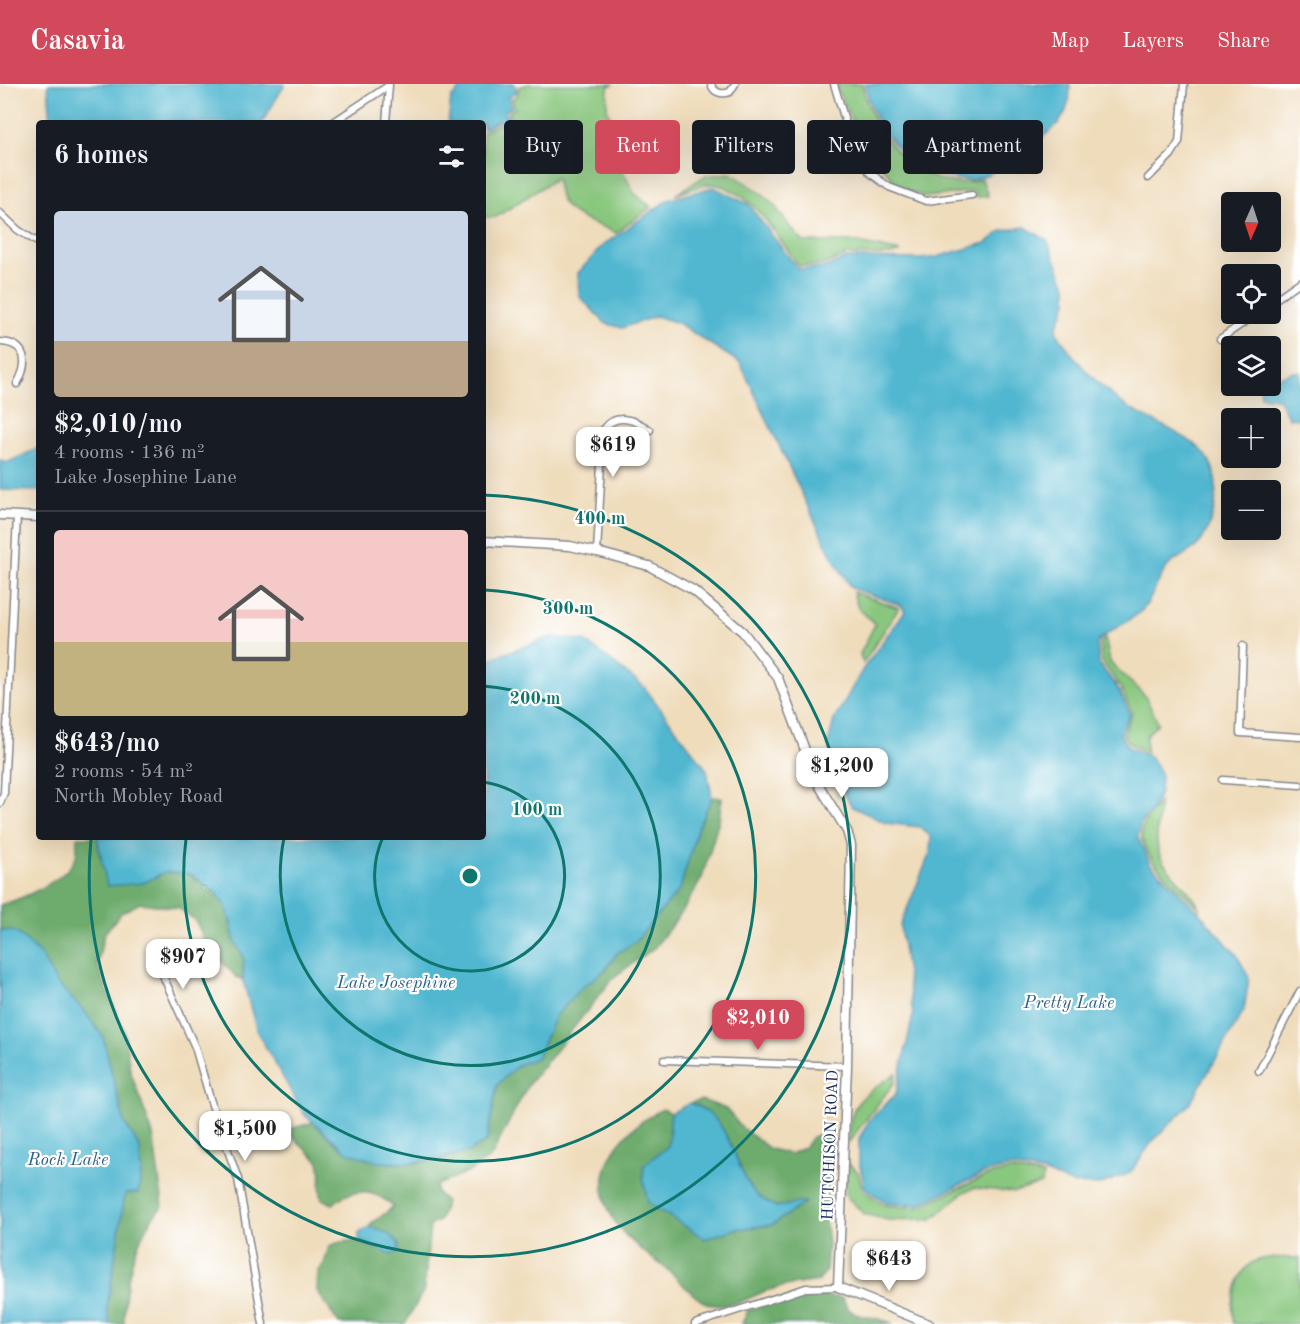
<!DOCTYPE html>
<html lang="en">
<head>
<meta charset="utf-8">
<style>
	body { margin:0; font-family:"Old Standard TT",serif; background:#242831; color:#f1f3f6; height:100vh; display:flex; flex-direction:column; font-size:22px; white-space:nowrap }
	* { box-sizing:border-box; margin:0 }
	p { font-size:20px; color:#9ea1a6 }
	.icon { flex:none; width:33px; height:33px; fill:none; stroke:currentColor; stroke-width:2; stroke-linecap:round; stroke-linejoin:round }
	.map { position:relative; flex:1; overflow:hidden }
	.drawer { position:absolute; left:36px; top:36px; width:450px; height:720px; display:flex; flex-direction:column; background:#171b24; border-radius:6px; box-shadow:0 6px 24px #0002 }
	.drawer>* { flex:none }
	.top-card { position:absolute; left:504px; top:36px; width:570px; height:54px; display:flex; gap:12px }
	.needle { width:39px; rotate:183deg }
	.controls { position:absolute; left:1221px; top:108px; display:grid; gap:12px }
	.controls a { display:grid; place-items:center; width:60px; height:60px; border-radius:6px; background:#171b24; box-shadow:0 6px 24px #0002; font-size:30px }
	.price { position:absolute; translate:-50% -51px; padding:0 14px; border-radius:12px; background:#fff; color:#222; font-size:20px; line-height:39px; filter:drop-shadow(0 2px 3px #0008) }
	.price::after { content:''; position:absolute; left:50%; top:36px; width:18px; height:14px; margin-left:-9px; background:inherit; clip-path:polygon(0 0,100% 0,50% 100%) }
	.price.on { background:#d1495b; color:#fff }
	ul { padding:0; list-style:none }
	li { display:grid; align-content:center; gap:12px; height:318px; padding:0 18px }
	li+li { border-top:2px solid #363941 }
	li span { display:grid; place-items:center; height:186px; border-radius:6px; color:#555 }
	li>.icon { margin-inline-start:auto }
	span .icon { width:108px; height:108px; fill:#fffc; stroke-width:1 }
	li b { font-size:26px }
	h2 { display:flex; justify-content:space-between; align-items:center; height:72px; padding:0 18px; font-size:26px }
	.pill { padding:0 21px; border-radius:6px; background:#171b24; box-shadow:0 6px 24px #0002; font-size:21px; line-height:54px }
	.pill.on { background:#d1495b; color:#fff }
	header { display:flex; align-items:center; gap:36px; box-sizing:border-box; height:84px; padding:0 30px; background:#d1495b; color:#fff }
	header strong { font-size:28px }
	nav { display:flex; gap:33px; margin-inline-start:auto; font-size:21px }
	.map>svg:first-child { display:block }
	.green { fill:#89c77e; stroke:#527b6e; stroke-width:1.5 }
	.forest { fill:#6eac6d; stroke:#446e66; stroke-width:1.5 }
	.water { fill:#51b7d0; stroke:#367397; stroke-width:1.5 }
	.lines { fill:none; stroke-linecap:round; stroke-linejoin:round }
	.street-casing { stroke:#85868c; stroke-width:9 }
	.secondary-casing { stroke:#85868c; stroke-width:11 }
	.street { stroke:#fff; stroke-width:6 }
	.secondary { stroke:#fff; stroke-width:8 }
	.ring { fill:none; stroke:#0f766e; stroke-width:3 }
	.labels { text-anchor:middle; stroke-width:4.5; stroke-linejoin:round; paint-order:stroke }
	.street-label { font-size:16px; fill:#1b2f5e; stroke:#fff }
	.water-label { font-size:18px; font-style:italic; fill:#2e5f86; stroke:#fff }
	.centre { fill:#0f766e; stroke:#fff; stroke-width:3 }
	.ring-label { font-size:18px; text-anchor:middle; font-weight:bold; fill:#0f766e; stroke:#fff; stroke-width:4.5; stroke-linejoin:round; paint-order:stroke }
</style>
</head>
<body>
<header>
<strong>Casavia</strong>
<nav><a>Map</a><a>Layers</a><a>Share</a></nav>
</header>
<div class="map">
<svg width="1300" height="1240" viewBox="0 0 1300 1240">
	<rect width="100%" height="100%" fill="#fff"/>
	<filter id="ink" filterUnits="userSpaceOnUse"><feTurbulence type="fractalNoise" baseFrequency=".0167" numOctaves="2"/><feDisplacementMap in="SourceGraphic" scale="12" xChannelSelector="R" yChannelSelector="G"/><feConvolveMatrix kernelMatrix="1 2 1 2 8 2 1 2 1" color-interpolation-filters="sRGB"/></filter>
	<filter id="wash" filterUnits="userSpaceOnUse"><feTurbulence type="fractalNoise" baseFrequency=".008" numOctaves="4" result="noise"/><feDisplacementMap in="SourceGraphic" scale="24" xChannelSelector="R" yChannelSelector="G"/><feGaussianBlur stdDeviation="1.35" result="paint"/><feColorMatrix in="noise" values="0 0 0 0 0 0 0 0 0 0 0 0 0 0 0 0 0 1.4 0 .05"/><feComposite in="paint" operator="in"/></filter>
	<g filter="url(#wash)">
		<rect width="100%" height="100%" fill="#efdcbb"/>
		<path class="green" d="M529,0H613L608,3L607,27L622,52L623,79L620,81L634,109L651,123L616,149C599,140 577,136 564,121C559,115 558,101 556,94L496,133H483V48L497,40H509V28L515,24L512,15L518,10V3Z
			M837,0H862C871,52 925,115 982,95L988,112L975,113V107L926,113L901,104L865,64L838,7Z
			M730,89C746,99 764,109 776,124C786,137 792,147 804,158H854L901,168L891,171H847L822,181L799,182C776,151 754,109 715,100C705,98 685,108 675,111L705,92Z
			M853,508L899,524L863,579L860,570L875,540L858,524Z
			M1105,554L1110,578L1145,612L1158,639L1146,652V668L1130,660L1123,650L1132,629L1121,604L1102,577L1100,560Z
			M1159,717C1159,735 1153,758 1161,774C1169,790 1192,806 1201,826C1184,807 1136,773 1142,745C1144,736 1155,726 1159,717Z
			M896,989L894,999L848,1059C849,1015 863,1013 896,989Z
			M847,1079L858,1088L863,1106L885,1121L916,1124L988,1091L1011,1086L1043,1091L1042,1100L1014,1108L974,1104L964,1108L932,1135L888,1136L864,1130L846,1112Z
			M1300,1174V1240H1234C1229,1220 1237,1180 1261,1175C1273,1172 1288,1174 1300,1174Z"/>
		<path class="forest" d="M712,713L722,714L719,736L702,794L682,828L654,864L614,893L528,1001L491,1073L467,1089L437,1101L436,1108L446,1118L439,1137L430,1141L424,1206L405,1240H339L317,1207L318,1188L324,1180L329,1162C347,1155 357,1155 374,1164L388,1150L369,1143C375,1133 386,1132 393,1122C374,1105 351,1103 333,1120L322,1115C318,1102 323,1091 319,1078L286,1046L314,1038C323,1048 337,1063 349,1068C392,1088 446,1080 487,1057L497,1001L518,981L537,974L555,932L579,906L605,886L617,869L635,858L680,805L697,746Z
			M77,753H97L100,773L144,799L165,788L188,790L216,809L227,824L235,858L244,873L243,896L236,893L207,861L195,836L178,824L140,819L121,829L104,850L97,881L124,946L130,986L153,1051L163,1122C134,1150 124,1201 124,1240H0V821C22,815 68,796 76,772C78,767 76,759 77,753Z
			M702,1016L726,1025L741,1043L770,1065L790,1070L805,1063L812,1053L828,1047L830,1066L825,1136L828,1159L826,1187L819,1197C802,1199 786,1201 769,1206C750,1212 734,1225 713,1221C697,1219 682,1198 670,1188C653,1174 635,1163 621,1146C582,1097 614,1049 663,1025L671,1029L668,1062L648,1118L705,1154L735,1145L772,1141L805,1119L776,1123C769,1119 758,1114 753,1108C731,1076 732,1034 690,1019Z
			M823,1212L843,1214C851,1240 872,1228 892,1240H742L748,1226L793,1213Z"/>
		<path class="water" d="M48,0H285L262,39H51Z
			M465,0H515L516,8L508,14L512,23L505,27L508,38L497,37L483,45V39H448L451,14Z
			M865,0H1070C1071,34 1056,43 1031,62C1013,76 995,90 972,96C966,97 959,95 954,94C908,88 873,44 865,0Z
			M713,103L748,120L798,185L823,184L847,174L920,175L937,173L986,159L1002,147L1025,143L1047,156L1067,204V218L1056,246C1072,274 1094,297 1119,317C1143,335 1175,344 1198,363C1225,385 1218,429 1202,456C1195,467 1179,472 1170,480C1157,492 1154,517 1138,530C1124,541 1109,545 1097,559L1099,579L1119,606L1130,630L1120,650L1128,663L1151,673L1161,691L1160,709L1152,725L1140,740L1138,754L1151,781L1197,826L1237,871L1249,894L1244,926L1219,970L1189,1021L1152,1058L1130,1089L1099,1101L1074,1100L1043,1088L1011,1083L987,1088L917,1121L887,1119L865,1104L859,1078V1054L871,1034L896,1010L913,931L900,842L930,769L931,753L920,743L886,739L852,723L838,698L828,660L834,636L863,585L905,527L901,521L851,504L830,469L740,279L678,239L656,232L622,244L605,239L579,212L578,189L603,161L668,116Z
			M1292,288H1300V335L1289,334L1278,314L1261,312L1260,302H1270L1271,296Z
			M39,364V407L0,406V376L6,379Z
			M551,553L585,557L644,603L707,686L712,713L697,746L680,805L635,858L617,869L605,886L579,906L555,932L537,974L518,981L497,1001L487,1057L468,1068L410,1079L377,1078L347,1068L304,1030L257,948L243,896L244,873L235,858L227,824L216,809L191,790L165,788L144,799L107,802L97,753H483V577Z
			M0,846L16,848L41,871L56,898L85,928L103,953L124,1038L140,1065L141,1091L138,1109L125,1110L107,1224L110,1240H0Z
			M690,1019C732,1033 731,1076 753,1107C758,1114 769,1119 776,1123L806,1118L772,1141L735,1145L705,1155L648,1119L643,1094L644,1081L668,1062L671,1029Z
			M369,1143C381,1145 392,1151 399,1160L398,1168L391,1171L359,1156V1149Z"/>
	</g>
	<g filter="url(#ink)">
		<g class="lines">
			<defs>
				<path id="street" d="M711,0C714,9 722,11 730,8L735,0
					M834,0L849,50L870,89L889,103L926,117L972,111
					M332,39L388,2
					M386,39L389,1
					M1148,94L1171,71L1179,58L1184,0
					M0,129L18,146L39,159
					M1270,219L1300,198
					M1220,255L1256,230
					M0,258C27,259 29,279 17,300
					M597,468L604,345C616,328 636,336 650,346
					M1243,562L1240,649L1300,653
					M1223,696L1300,701
					M0,719L4,709L17,432
					M164,894L195,963L211,1018L238,1095L263,1240
					M664,976L847,982
					M1259,987L1300,907
					M695,1240L806,1204L838,1203"/>
				<path id="secondary" d="M0,431L39,433
					M483,457L570,462L597,468L649,482L693,506L743,548L778,594L817,698L847,747L851,761L847,982L838,1203L929,1240"/>
			</defs>
			<use href="#street" class="street-casing"/>
			<use href="#secondary" class="secondary-casing"/>
			<use href="#street" class="street"/>
			<use href="#secondary" class="secondary"/>
		</g>
	</g>
	<g class="ring">
		<path d="M483 698A95 95 0 1 1 383 753"/>
		<path d="M483 602A190 190 0 1 1 284 754"/>
		<path d="M485 506A286 286 0 1 1 186 755"/>
		<path d="M483 411A381 381 0 1 1 91 755"/>
	</g>
	<g class="labels">
		<g class="street-label">
			<text transform="translate(829 1061) rotate(-88)" y="6">HUTCHISON ROAD</text>
		</g>
		<g class="water-label">
			<text x="396" y="904">Lake Josephine</text>
			<text x="1069" y="924">Pretty Lake</text>
			<text x="68" y="1081">Rock Lake</text>
		</g>
	</g>
	<circle cx="470" cy="792" r="9" class="centre"/>
	<g class="ring-label">
		<text x="600" y="440">400 m</text>
		<text x="568" y="530">300 m</text>
		<text x="535" y="620">200 m</text>
		<text x="537" y="731">100 m</text>
	</g>
</svg>
<div class="controls">
<a><svg class="needle" viewBox="-14 -14 28 28"><path d="M0-13l5 13h-10z" fill="#e53935"/><path d="M0 13l5-13h-10z" fill="#9ea1a6"/></svg></a>
<a><svg class="icon" aria-label="locate" viewBox="0 0 24 24"><circle cx="12" cy="12" r="6"/><path d="M12 2v4M12 18v4M2 12h4M18 12h4"/></svg></a>
<a><svg class="icon" aria-label="layers" viewBox="0 0 24 24"><path d="M12 4l9 5-9 5-9-5zM3 14l9 5 9-5"/></svg></a>
<a>+</a>
<a>−</a>
</div>
<b class="price" style="left:613px;top:394px">$619</b>
<b class="price" style="left:842px;top:715px">$1,200</b>
<b class="price" style="left:183px;top:906px">$907</b>
<b class="price on" style="left:758px;top:967px">$2,010</b>
<b class="price" style="left:245px;top:1078px">$1,500</b>
<b class="price" style="left:889px;top:1208px">$643</b>
<div class="top-card">
<a class="pill">Buy</a>
<a class="pill on">Rent</a>
<a class="pill">Filters</a>
<a class="pill">New</a>
<a class="pill">Apartment</a>
</div>
<section class="drawer">
<h2>6 homes<svg class="icon" aria-label="filters" viewBox="0 0 24 24"><path d="M4 7h16M4 17h16"/><circle cx="9" cy="7" r="2"/><circle cx="15" cy="17" r="2"/></svg></h2>
<ul>
<li><span style="background:linear-gradient(#c9d6e8 70%,#b9a48a 0)"><svg class="icon" aria-label="home" viewBox="0 0 24 24"><path d="M3 11l9-7 9 7M6 9v11h12V9"/></svg></span><div><b>$2,010/mo</b><p>4 rooms · 136 m²</p><p>Lake Josephine Lane</p></div></li>
<li><span style="background:linear-gradient(#f6c9c9 60%,#c2b280 0)"><svg class="icon" aria-label="home" viewBox="0 0 24 24"><path d="M3 11l9-7 9 7M6 9v11h12V9"/></svg></span><div><b>$643/mo</b><p>2 rooms · 54 m²</p><p>North Mobley Road</p></div></li>
</ul>
</section>
</div>
</body>
</html>
